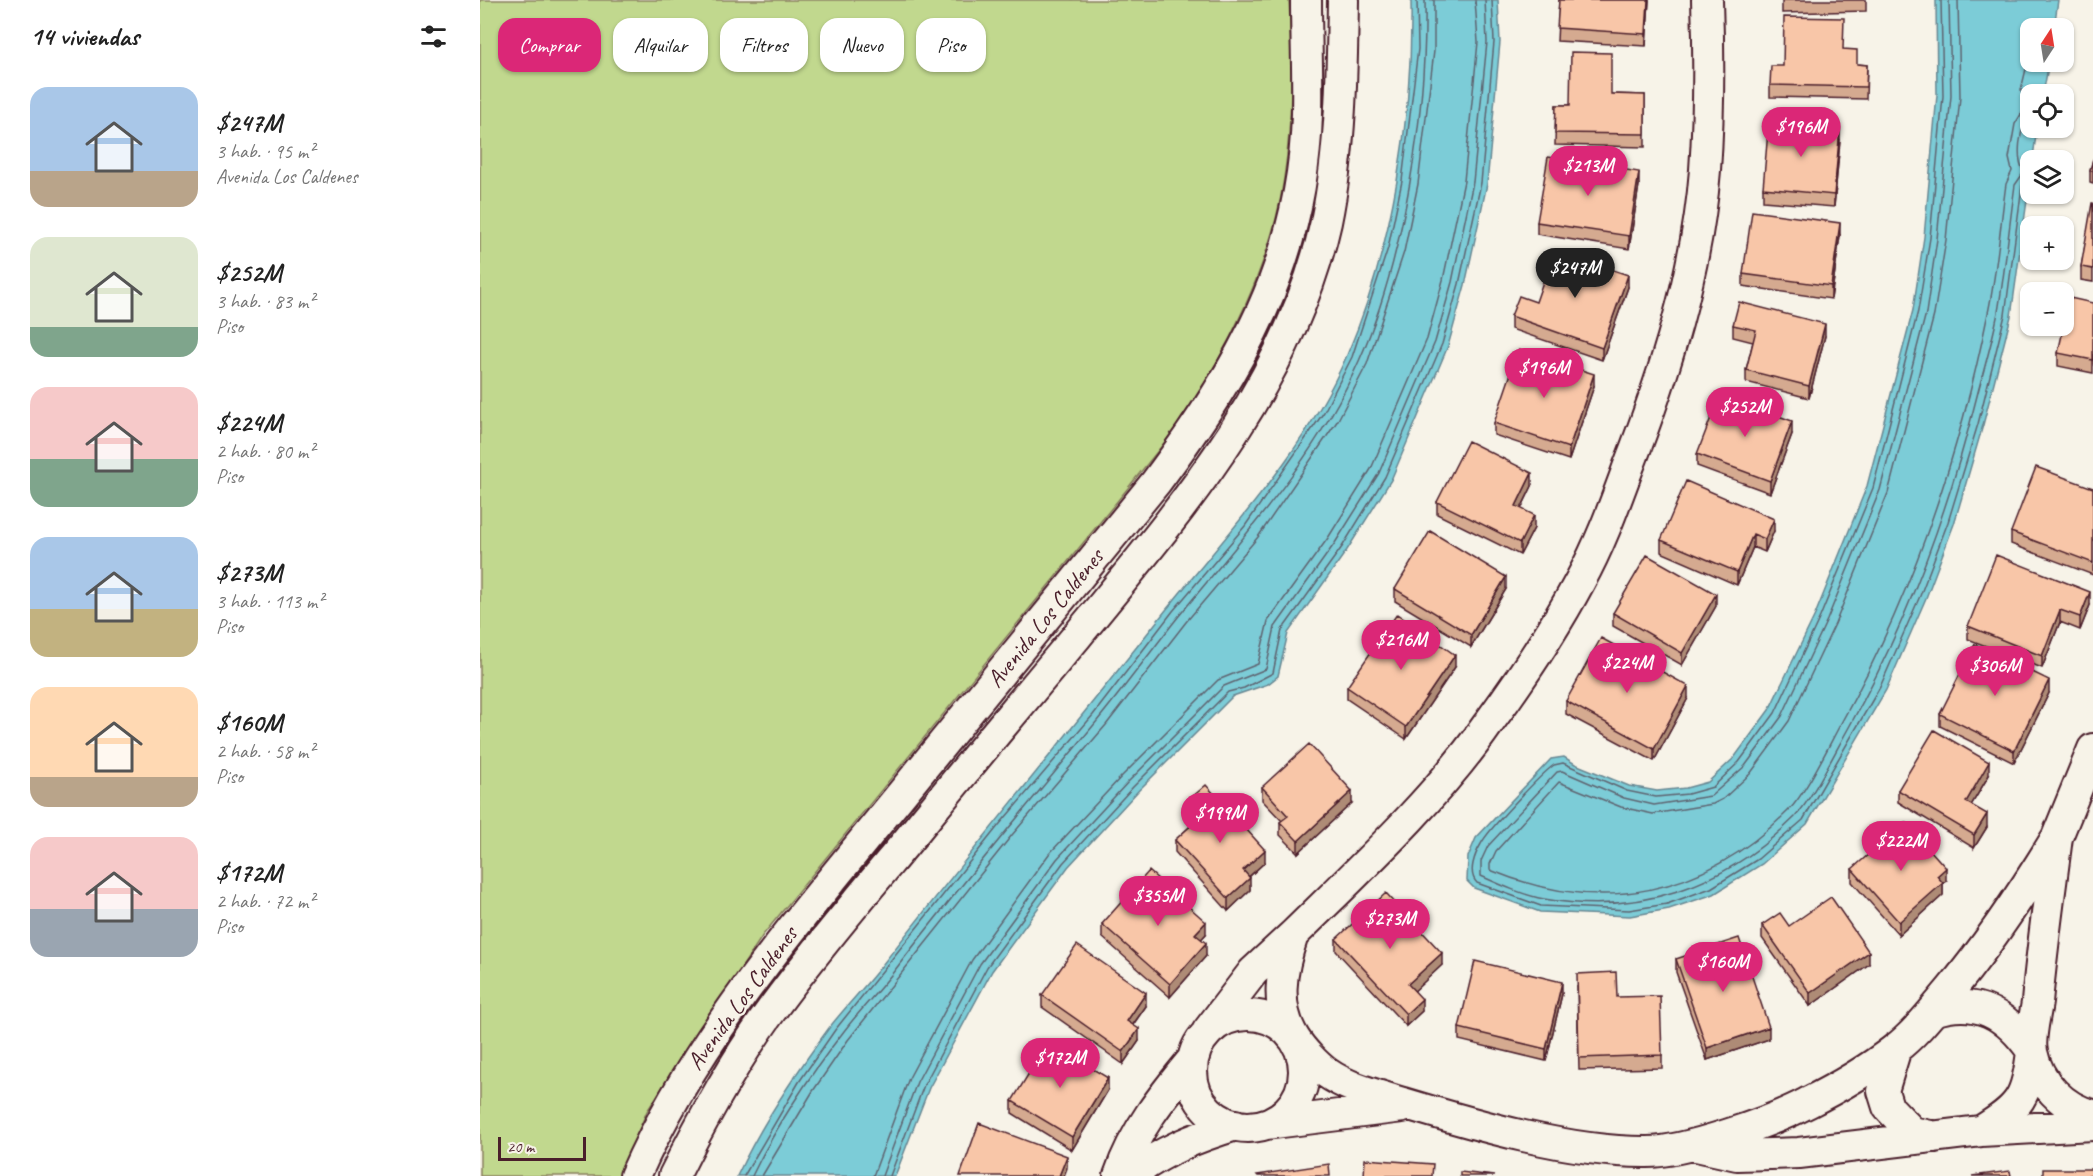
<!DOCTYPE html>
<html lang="es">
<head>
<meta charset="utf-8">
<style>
	body { margin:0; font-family:Caveat,sans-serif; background:#f6f6f6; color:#222; height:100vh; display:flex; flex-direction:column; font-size:22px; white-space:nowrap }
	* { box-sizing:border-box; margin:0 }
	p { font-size:20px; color:#767676 }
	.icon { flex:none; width:33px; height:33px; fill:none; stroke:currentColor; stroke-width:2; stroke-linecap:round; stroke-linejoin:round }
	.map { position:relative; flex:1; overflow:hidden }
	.sheet { display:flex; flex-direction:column; background:#fff; width:480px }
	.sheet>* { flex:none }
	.guide { position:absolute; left:18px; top:18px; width:570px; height:54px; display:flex; gap:12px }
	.needle { width:39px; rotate:12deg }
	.tools { position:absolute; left:1540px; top:18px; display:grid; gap:12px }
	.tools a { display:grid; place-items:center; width:54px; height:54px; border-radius:12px; background:#fff; box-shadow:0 2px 4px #0004; font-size:30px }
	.scale { position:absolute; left:18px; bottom:15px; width:88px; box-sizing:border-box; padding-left:6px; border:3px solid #4a1f2b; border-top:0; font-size:16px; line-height:21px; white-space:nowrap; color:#4a1f2b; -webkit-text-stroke:4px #f7f3e8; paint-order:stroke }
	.price { position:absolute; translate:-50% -51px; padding:0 14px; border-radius:21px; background:#db2777; color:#fff; font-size:20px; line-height:39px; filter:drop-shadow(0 2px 3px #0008) }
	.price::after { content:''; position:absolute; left:50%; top:36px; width:18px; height:14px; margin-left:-9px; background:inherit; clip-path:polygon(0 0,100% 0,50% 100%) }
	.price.current { background:#222; color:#fff }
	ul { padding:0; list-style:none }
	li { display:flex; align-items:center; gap:18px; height:150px; padding:0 30px }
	li span { display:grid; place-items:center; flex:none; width:168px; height:120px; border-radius:18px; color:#555 }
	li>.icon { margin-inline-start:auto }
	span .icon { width:72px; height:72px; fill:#fffc; stroke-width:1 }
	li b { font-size:26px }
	h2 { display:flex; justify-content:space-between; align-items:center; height:72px; padding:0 30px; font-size:26px }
	.chip { padding:0 21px; border-radius:18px; background:#fff; box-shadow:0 2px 4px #0004; font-size:21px; line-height:54px }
	.chip.current { background:#db2777; color:#fff }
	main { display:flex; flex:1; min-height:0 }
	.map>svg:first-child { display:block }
	.green { fill:#c1d88e; stroke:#867c5c; stroke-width:1.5 }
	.water { fill:#7cccd7; stroke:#688792; stroke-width:1.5 }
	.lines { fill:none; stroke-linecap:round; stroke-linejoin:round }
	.shore { stroke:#5e6470; stroke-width:1.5 }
	.street-casing { stroke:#4a1f2b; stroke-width:34 }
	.street { stroke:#f7f3e8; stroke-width:30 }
	.wall { fill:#d5aa90; stroke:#4a1f2b; stroke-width:1.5 }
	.shaded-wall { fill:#ae8b76; stroke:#4a1f2b; stroke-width:1.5 }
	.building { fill:#f8c6a8; stroke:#4a1f2b; stroke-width:1.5 }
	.labels { text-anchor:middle; stroke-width:4.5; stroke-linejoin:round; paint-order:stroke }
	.street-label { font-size:24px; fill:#4a1f2b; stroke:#f7f3e8 }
</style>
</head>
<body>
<main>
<section class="sheet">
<h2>14 viviendas<svg class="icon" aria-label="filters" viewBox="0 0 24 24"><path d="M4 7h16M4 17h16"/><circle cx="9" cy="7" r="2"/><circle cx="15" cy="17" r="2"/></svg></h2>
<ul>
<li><span style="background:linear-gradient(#a9c7e8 70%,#b9a48a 0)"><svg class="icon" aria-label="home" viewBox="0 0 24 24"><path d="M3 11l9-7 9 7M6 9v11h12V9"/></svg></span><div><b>$247M</b><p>3 hab. · 95 m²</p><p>Avenida Los Caldenes</p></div></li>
<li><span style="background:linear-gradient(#dfe7d0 75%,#7fa58c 0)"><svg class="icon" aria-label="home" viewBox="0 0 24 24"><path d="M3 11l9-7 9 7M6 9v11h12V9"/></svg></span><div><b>$252M</b><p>3 hab. · 83 m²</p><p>Piso</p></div></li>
<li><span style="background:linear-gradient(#f6c9c9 60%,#7fa58c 0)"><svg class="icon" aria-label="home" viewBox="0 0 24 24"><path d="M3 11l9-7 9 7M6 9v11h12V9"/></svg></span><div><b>$224M</b><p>2 hab. · 80 m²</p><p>Piso</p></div></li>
<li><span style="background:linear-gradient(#a9c7e8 60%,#c2b280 0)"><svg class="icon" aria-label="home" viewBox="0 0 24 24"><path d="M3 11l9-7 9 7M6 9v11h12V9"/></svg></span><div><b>$273M</b><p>3 hab. · 113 m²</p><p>Piso</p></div></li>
<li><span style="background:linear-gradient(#ffd9b3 75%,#b9a48a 0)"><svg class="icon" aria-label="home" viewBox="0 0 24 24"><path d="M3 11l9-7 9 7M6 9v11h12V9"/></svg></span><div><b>$160M</b><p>2 hab. · 58 m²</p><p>Piso</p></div></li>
<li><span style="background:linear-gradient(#f6c9c9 60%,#9aa5b1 0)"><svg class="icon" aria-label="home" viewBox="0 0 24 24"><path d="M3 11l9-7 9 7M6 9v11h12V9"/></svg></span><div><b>$172M</b><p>2 hab. · 72 m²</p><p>Piso</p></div></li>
</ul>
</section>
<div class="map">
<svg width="1613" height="1176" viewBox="0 0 1613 1176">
	<rect width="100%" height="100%" fill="#f7f3e8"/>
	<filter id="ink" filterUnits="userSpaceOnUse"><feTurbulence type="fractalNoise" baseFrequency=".0167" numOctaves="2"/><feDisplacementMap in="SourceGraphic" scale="12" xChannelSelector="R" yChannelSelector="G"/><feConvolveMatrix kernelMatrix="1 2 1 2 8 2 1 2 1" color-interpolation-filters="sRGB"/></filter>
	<g filter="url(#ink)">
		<path class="green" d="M0,0H809C812,59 813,119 804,178C792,262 747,354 699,423C683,446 665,466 648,488L283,935L167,1111L139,1176H0Z"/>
		<path class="water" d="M931,0H1018L1020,42L1007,184L985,285L968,346L911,480L867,550L808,633L798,676L788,684L753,696L658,791L588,867L512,971L449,1088L415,1176H257C281,1125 315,1074 349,1028C366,1006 386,986 403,964C496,845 592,729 686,610C751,529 825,452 867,355C913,248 933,116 931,0Z
			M1456,0H1578L1574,28H1551V62H1569L1563,94H1551V128H1557L1531,316L1503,425L1474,524L1446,598L1406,690L1327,824L1282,864L1234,894L1189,909L1150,916L1060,912L994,888L987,881L988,857L996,838L1071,759L1084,757L1095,764L1149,786L1177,791L1206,788L1228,782L1254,758L1289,710L1335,615L1387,486L1433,310L1444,237L1457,95Z"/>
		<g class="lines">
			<path class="shore" d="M1461,0L1463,96L1450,238L1438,311L1393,488L1340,617L1295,713L1259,762L1233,787L1208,794L1176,797L1147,791L1083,763L1074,765C1060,775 1008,830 1001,844C995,854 987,873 997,883L1061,906L1149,910L1187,904L1231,888L1278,859L1323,820L1400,687L1440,596L1468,522L1498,424L1525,315L1542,186L1551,181
				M1469,0L1471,96L1457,239L1446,313L1400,490L1347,620L1302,716L1265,766L1231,796L1174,805L1144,798L1082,771L1077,772L1008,846L1001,861V876C1021,885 1043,895 1064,899C1161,916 1246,886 1315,817C1332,799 1355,752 1368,729C1427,624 1469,509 1498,392C1505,365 1513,339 1518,312C1525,270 1529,228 1535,185L1544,172C1536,159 1538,127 1551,116
				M1478,0L1480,97L1466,240L1454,315L1408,493L1355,624L1309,721L1270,774L1243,799L1233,804L1173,814L1141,807L1079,782L1016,851L1010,864V870C1121,916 1223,896 1308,811C1326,793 1347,749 1360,725C1431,598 1479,456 1508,313C1517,271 1520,227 1526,184L1532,171L1529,158L1535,124L1545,108L1541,90L1551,48
				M264,1176L319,1082L355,1030L519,825L613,715L693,611L765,526L844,412L872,357L908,248L922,181L938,49L937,0
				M272,1176C294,1130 330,1075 361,1035C378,1012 398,992 415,970C480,885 549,804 617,721C645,687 671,651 698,617C764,536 836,458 879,361C924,260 947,111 945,0
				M282,1176L333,1091L368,1040L532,835L626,725L706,622L778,537L858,420L887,364L924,252L938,184L954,51V0
				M393,1176L429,1078L492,960L569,854L642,776L738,680L778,664L788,621L848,538L891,469L947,339L963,280L984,181L998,42L995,0
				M402,1176L437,1082L500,964L577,859L648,782L744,686L786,669L795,627L855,543L899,473L955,342L972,282L993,182L1007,42L1005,0
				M410,1176L444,1085L507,967L583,863L653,787L748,692L764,688L793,673L802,630L862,547L905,477L962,344L979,284L1001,183L1014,42L1012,0"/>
			<defs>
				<path id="street" d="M1577,837L1613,749
					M813,935C878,871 956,799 1008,724C1041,679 1074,630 1100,581C1120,545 1134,506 1148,468C1185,373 1217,273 1225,170C1229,114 1229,57 1227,0
					M1453,1011C1497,996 1527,1015 1552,1051C1547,1098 1540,1107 1501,1131
					M712 1071a56 56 0 1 1 112 0a56 56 0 1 1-112 0Z
					M727,1032L773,972L813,935C801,970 794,1006 815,1039C822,1050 836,1065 847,1073C868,1088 898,1095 923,1103C996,1125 1088,1152 1165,1152C1203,1153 1293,1121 1327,1103C1357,1088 1388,1070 1415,1049C1435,1034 1452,1012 1468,993C1509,944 1544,891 1577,837C1570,892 1562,947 1557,1002C1555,1017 1549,1038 1552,1052C1558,1082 1584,1109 1613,1115
					M1416,1048L1403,1091L1408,1107L1432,1132L1455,1137
					M786,1124L923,1107
					M1212,1145L1257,1155L1319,1153L1501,1131L1613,1125
					M155,1176C214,1042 309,932 401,819C492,707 584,595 676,482C761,368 823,261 827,114C828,76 826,38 826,0
					M194,1176C223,1118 254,1061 293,1008C334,952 379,899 424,845C481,775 539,705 597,636C699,512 810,384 846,222C861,149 862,74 863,0
					M639,1176C654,1131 683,1095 713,1059
					M650,1176C683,1150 717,1137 756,1125"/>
			</defs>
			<use href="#street" class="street-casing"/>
			<use href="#street" class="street"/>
		</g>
		<path class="wall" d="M1079,0H1169L1166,46L1077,41Z
			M1302,0H1386V11L1302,13Z
			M1363,49L1377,64L1387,65L1386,99L1290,97V85L1303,66Z
			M1131,94L1165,95V147L1075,145L1076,105H1090Z
			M1360,140L1354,207L1283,201V188Z
			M1613,159V184L1610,183V171Z
			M1159,185L1149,249L1057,234V222Z
			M1613,203V282L1601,280V267Z
			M1360,235L1351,299L1263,286V274Z
			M1148,287L1122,360L1031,329V316L1056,302Z
			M1613,303V373L1578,366V353Z
			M1253,325L1345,336L1329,398L1266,382V370L1273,342L1253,337Z
			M1114,386L1089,460L1014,435V423Z
			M1312,434L1290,493L1217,466V454Z
			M1052,486L1041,509L1054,528L1040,555L957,514V502Z
			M1613,488V575L1531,544V532Z
			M1294,531L1285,552L1273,547L1257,585L1181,552V540Z
			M915,589H1026L991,647L915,601Z
			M1610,605L1600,630L1580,622L1562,668L1488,639V626Z
			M1236,606L1202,665L1133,626V613Z
			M975,667L926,739L867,699V687Z
			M1569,693L1534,763L1460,726V714Z
			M1208,698L1174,761L1086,714V701Z
			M1509,775L1491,805L1507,827L1494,848L1418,802V790Z
			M782,787L872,803L818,853L800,835V822L802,821L782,800Z
			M711,798L785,862L769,877L770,890L748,911L695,852V840L719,818L711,810Z
			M1372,869L1466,881L1463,883V895L1419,935L1372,882Z
			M622,924L726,934L721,939L726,956L690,997L622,937Z
			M1282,925L1309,926L1389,964L1330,1006L1282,938Z
			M856,939L962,965L934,991L942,1011L926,1026L856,951Z
			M1196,959L1289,1039L1227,1060L1196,972Z
			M1097,986L1137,997L1182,1055V1068L1099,1070Z
			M1082,994L1066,1061L979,1040V1028Z
			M562,995L666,1006L653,1025L659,1041L643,1064L562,1007Z
			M628,1090L592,1150L532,1113V1101Z"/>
		<path class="shaded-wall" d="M1168,0H1169L1166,46V34Z
			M1360,128V140L1354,207V195Z
			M1159,172V185L1149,249V236Z
			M1360,223V235L1351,299V286Z
			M1148,275V287L1122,360V348Z
			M1345,324V336L1329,398V386Z
			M1114,374V386L1089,460V448Z
			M1312,421V434L1290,493V481Z
			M1052,473V486L1036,519V506Z
			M1054,515V528L1040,555V543Z
			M1294,519V531L1285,552V539Z
			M1273,534V547L1257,585V572Z
			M1026,577V589L991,647V635Z
			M1610,592V605L1600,630V617Z
			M1236,594V606L1202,665V653Z
			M1580,610V622L1562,668V656Z
			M975,655V667L926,739V727Z
			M1569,680V693L1534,763V751Z
			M1208,686V698L1174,761V749Z
			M1509,762V775L1486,814V802Z
			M872,791V803L818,853V841Z
			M1507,814V827L1494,848V835Z
			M785,850V862L763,882V870Z
			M1466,868V881L1463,883V895L1419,935V922L1457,876Z
			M770,878V890L748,911V898Z
			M726,922V934L715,946V934Z
			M726,943V956L690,997V984Z
			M1389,952V964L1330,1006V993Z
			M962,953V965L928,997V984Z
			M1082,982V994L1066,1061V1049Z
			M666,993V1006L647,1033V1021Z
			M942,999V1011L926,1026V1014Z
			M1289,1027V1039L1227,1060V1048Z
			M659,1029V1041L643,1064V1052Z
			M628,1078V1090L592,1150V1137Z
			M587,1156V1168L584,1176H579Z"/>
		<path class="building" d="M1079,0H1168L1166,34L1077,28Z
			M1304,17L1364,18L1363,49L1377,50V64L1387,65L1386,87L1290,85L1291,66H1303Z
			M1091,52L1131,53V94L1165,95V134L1075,133L1076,105H1090Z
			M1289,120L1360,128L1354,195L1283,188Z
			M1068,157L1159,172L1149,236L1057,222Z
			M1613,159V171H1610Z
			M1612,203H1613V269L1601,267Z
			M1272,211L1360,223L1351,286L1263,274Z
			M1074,250L1148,275L1122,348L1031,316L1039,296L1056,302Z
			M1590,298L1613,303V360L1578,353Z
			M1259,302L1345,324L1329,386L1266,370L1276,330L1253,325Z
			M1039,350L1114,374L1089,448L1014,423Z
			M1240,394L1312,421L1290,481L1217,454Z
			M988,441L1052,473L1036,506L1054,515L1040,543L957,502Z
			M1556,467L1613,488V563L1531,532Z
			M1206,481L1294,519L1285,539L1273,534L1257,572L1181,540Z
			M950,531L1026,577L991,635L915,589Z
			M1167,555L1236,594L1202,653L1133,613Z
			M1516,555L1610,592L1600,617L1580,610L1562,656L1488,626Z
			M917,614L975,655L926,727L867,687Z
			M1121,638L1208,686L1174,749L1086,701Z
			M1495,644L1569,680L1534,751L1460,714Z
			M1454,730L1509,762L1486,802L1507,814L1494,835L1418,790Z
			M829,744L872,791L818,841L800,822L808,816L782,787Z
			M726,785L785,850L763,870L770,878L748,898L695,840L725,813L711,798Z
			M1425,822L1466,868L1457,876L1463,883L1419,922L1372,869Z
			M669,871L726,922L715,934L726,943L690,984L622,924Z
			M906,893L962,953L928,984L942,999L926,1014L856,939Z
			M1351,897L1389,952L1330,993L1282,925L1300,913L1309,926Z
			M1259,938L1289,1027L1227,1048L1196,959Z
			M597,945L666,993L647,1021L659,1029L643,1052L562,995Z
			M995,961L1082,982L1066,1049L979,1028Z
			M1136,972L1137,997L1180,996L1182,1055L1099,1058L1097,974Z
			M568,1042L628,1078L592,1137L532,1101Z
			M499,1123L587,1156L579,1176H480Z
			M885,1159L953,1164L952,1176H884Z
			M849,1164L850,1176H778L777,1175Z
			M1563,1169H1613V1176H1563Z
			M1530,1171L1531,1176H1492Z
			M980,1172L1015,1176H980Z"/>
	</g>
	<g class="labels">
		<g class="street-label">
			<text transform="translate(565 618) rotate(-51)" y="8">Avenida Los Caldenes</text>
			<text transform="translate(262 998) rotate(-54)" y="8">Avenida Los Caldenes</text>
		</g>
	</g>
</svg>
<div class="tools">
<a><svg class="needle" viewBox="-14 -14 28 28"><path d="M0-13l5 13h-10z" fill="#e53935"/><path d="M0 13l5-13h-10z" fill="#767676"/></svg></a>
<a><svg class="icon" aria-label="locate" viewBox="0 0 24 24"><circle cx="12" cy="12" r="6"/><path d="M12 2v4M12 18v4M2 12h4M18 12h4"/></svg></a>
<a><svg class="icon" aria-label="layers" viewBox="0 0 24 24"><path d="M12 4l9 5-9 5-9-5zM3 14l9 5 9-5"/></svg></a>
<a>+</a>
<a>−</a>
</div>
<div class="scale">20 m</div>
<b class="price" style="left:1321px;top:158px">$196M</b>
<b class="price" style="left:1108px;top:197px">$213M</b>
<b class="price current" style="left:1095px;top:299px">$247M</b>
<b class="price" style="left:1064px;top:399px">$196M</b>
<b class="price" style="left:1265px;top:438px">$252M</b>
<b class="price" style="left:921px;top:671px">$216M</b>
<b class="price" style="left:1147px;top:694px">$224M</b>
<b class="price" style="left:1515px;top:697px">$306M</b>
<b class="price" style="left:740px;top:844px">$199M</b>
<b class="price" style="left:1421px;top:872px">$222M</b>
<b class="price" style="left:678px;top:927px">$355M</b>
<b class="price" style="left:910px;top:950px">$273M</b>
<b class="price" style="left:1243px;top:993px">$160M</b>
<b class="price" style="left:580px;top:1089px">$172M</b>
<div class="guide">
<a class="chip current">Comprar</a>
<a class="chip">Alquilar</a>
<a class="chip">Filtros</a>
<a class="chip">Nuevo</a>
<a class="chip">Piso</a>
</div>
</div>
</main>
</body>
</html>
